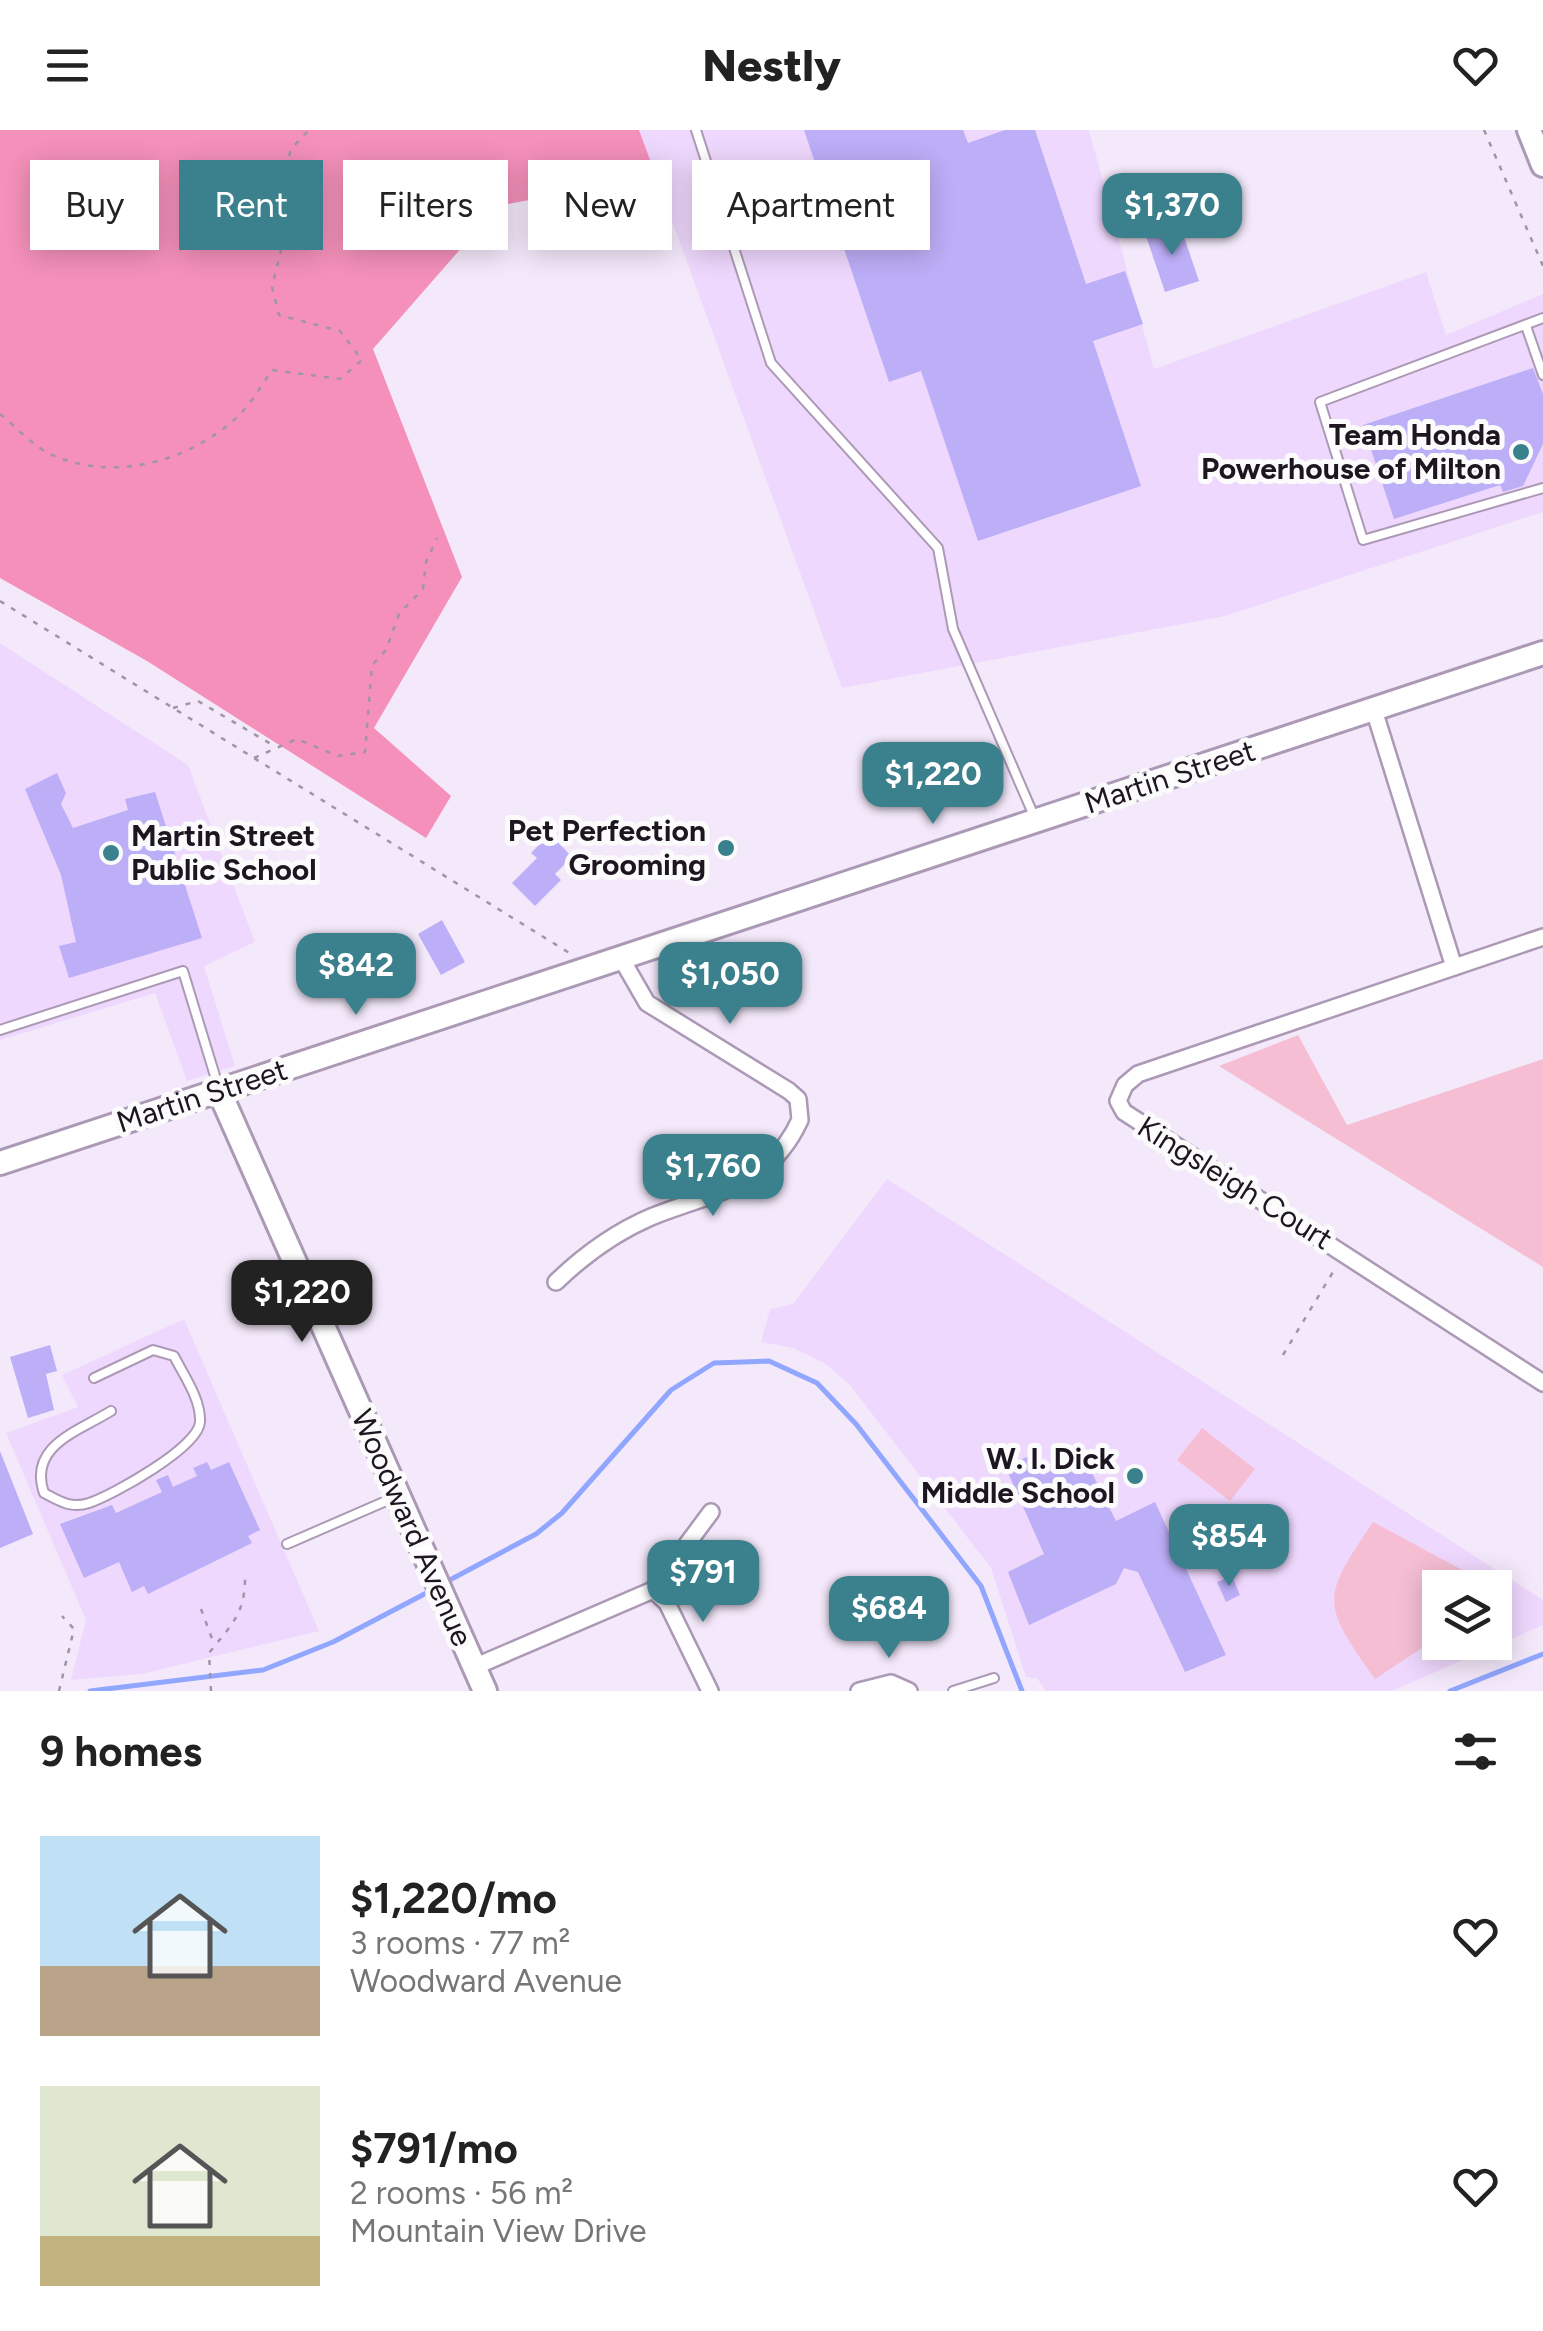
<!DOCTYPE html>
<html lang="en">
<head>
<meta charset="utf-8">
<style>
	body { margin:0; font-family:Figtree,sans-serif; background:#f2f2f2; color:#222; height:100vh; display:flex; flex-direction:column; font-size:38px; white-space:nowrap }
	* { box-sizing:border-box; margin:0 }
	p { font-size:32px; color:#767676 }
	.icon { flex:none; width:55px; height:55px; fill:none; stroke:currentColor; stroke-width:2; stroke-linecap:round; stroke-linejoin:round }
	.map { position:relative; height:1561px; overflow:hidden }
	.details { display:flex; flex-direction:column; background:#fff; flex:1 }
	.details>* { flex:none }
	.guide { position:absolute; left:30px; top:30px; width:1000px; height:90px; display:flex; gap:20px }
	.tools { position:absolute; left:1422px; top:1440px; display:grid; gap:20px }
	.tools a { display:grid; place-items:center; width:90px; height:90px; border-radius:0px; background:#fff; box-shadow:0 5px 25px #0003; font-size:50px }
	.price { position:absolute; translate:-50% -85px; padding:0 22px; border-radius:20px; background:#3b808d; color:#fff; font-size:32px; line-height:65px; filter:drop-shadow(0 2px 5px #0008) }
	.price::after { content:''; position:absolute; left:50%; top:60px; width:30px; height:22px; margin-left:-15px; background:inherit; clip-path:polygon(0 0,100% 0,50% 100%) }
	.price.on { background:#222; color:#fff }
	ul { padding:0; list-style:none }
	li { display:flex; align-items:center; gap:30px; height:250px; padding:0 40px }
	li span { display:grid; place-items:center; flex:none; width:280px; height:200px; border-radius:0px; color:#555 }
	li>.icon { margin-inline-start:auto }
	span .icon { width:120px; height:120px; fill:#fffc; stroke-width:1 }
	li b { font-size:42px }
	h2 { display:flex; justify-content:space-between; align-items:center; height:120px; padding:0 40px; font-size:42px }
	.pill { padding:0 35px; border-radius:0px; background:#fff; box-shadow:0 5px 25px #0003; font-size:35px; line-height:90px }
	.pill.on { background:#3b808d; color:#fff }
	header { display:flex; justify-content:space-between; align-items:center; height:130px; padding:0 40px; background:#fff; font-size:45px; font-weight:800 }
	.map>svg:first-child { display:block }
	.built { fill:#efd8fd; fill-rule:evenodd }
	.green { fill:#f5bed3 }
	.forest { fill:#f490ba }
	.lines { fill:none; stroke-linecap:round; stroke-linejoin:round }
	.stream { stroke:#91a6fe; stroke-width:5 }
	.building { fill:#bcaef7 }
	.lane-casing { stroke:#ab99b5; stroke-width:12 }
	.street-casing { stroke:#ab99b5; stroke-width:20 }
	.secondary-casing { stroke:#ab99b5; stroke-width:28 }
	.path { stroke:#9f95a4; stroke-width:2.5; stroke-dasharray:5 8; stroke-linecap:butt }
	.lane { stroke:#fff; stroke-width:8 }
	.street { stroke:#fff; stroke-width:15 }
	.secondary { stroke:#fff; stroke-width:22 }
	.poi-dot { fill:#3b808d; stroke:#fbfbfb; stroke-width:4 }
	.labels { text-anchor:middle; stroke-width:10; stroke-linejoin:round; paint-order:stroke }
	.poi-label { font-size:30px; font-weight:bold; fill:#1d1621; stroke:#fbfbfb; text-anchor:end }
	.street-label { font-size:30px; fill:#1d1621; stroke:#fbfbfb }
</style>
</head>
<body>
<header><svg class="icon" aria-label="menu" viewBox="0 0 24 24"><path d="M4 6h16M4 12h16M4 18h16"/></svg>Nestly<svg class="icon" aria-label="heart" viewBox="0 0 24 24"><path d="M12 20l-8-8c-3-5 5-10 8-4 3-6 11-1 8 4z"/></svg></header>
<div class="map">
<svg width="1543" height="1561" viewBox="0 0 1543 1561">
	<rect width="100%" height="100%" fill="#f4e9fb"/>
	<path class="built" d="M639,0H1089L1154,239L1426,142L1446,205L1543,164V382L1225,486L842,558Z
		M0,513L188,635L255,812L204,836L235,936L187,951L155,863L0,910Z
		M887,1049L1543,1470V1495L1392,1561H1046L1037,1548L1026,1547L991,1438L849,1254L826,1234L793,1218L761,1212L770,1179L793,1174ZM1440,1458H1495V1512H1440Z
		M184,1189L319,1501L142,1544L71,1550L86,1490L6,1303L78,1277L62,1245Z"/>
	<path class="green" d="M1298,905L1347,995L1543,929V1137L1219,936Z
		M1202,1298L1255,1339L1230,1371L1177,1330Z
		M1373,1392L1494,1457L1440,1458V1506L1375,1549C1321,1473 1321,1469 1373,1392Z"/>
	<path class="forest" d="M0,0H639L656,46L498,76L373,219L462,447L374,598L451,666L426,708L147,531L0,448Z"/>
	<g class="lines">
		<path class="stream" d="M446,1452L536,1404L562,1383L671,1260L714,1233L769,1231L817,1253L856,1294L981,1456L1022,1561
			M90,1561L263,1540L333,1512L432,1460
			M1450,1561L1543,1524"/>
	</g>
	<path class="building" d="M804,0H963L968,13L1005,0H1035L1086,154L1125,141L1143,194L1093,211L1141,356L978,411L921,241L889,252Z
		M1180,95L1199,151L1165,162L1146,106Z
		M1533,238L1543,264V314L1523,356L1503,362L1500,355L1394,389L1363,295Z
		M57,643L66,663L61,674L73,698L128,680L125,669L155,662L202,808L69,848L59,816L76,812L61,745L25,659Z
		M550,704L572,727L555,744L561,750L535,776L512,753L537,728L531,723Z
		M442,790L465,832L441,845L418,804Z
		M50,1215L57,1241L46,1244L54,1280L28,1288L10,1227Z
		M0,1321L33,1404L0,1418Z
		M1035,1324L1043,1345L1083,1325L1116,1391L1155,1372L1226,1525L1185,1542L1138,1442L1124,1438L1116,1454L1029,1495L1008,1442L1044,1424L1005,1336Z
		M207,1332L211,1340L229,1332L260,1400L248,1406L252,1413L148,1464L144,1456L132,1462L119,1432L84,1448L60,1394L112,1375L116,1383L162,1362L156,1350L168,1345L173,1357L197,1346L193,1338Z
		M1232,1446L1240,1465L1226,1472L1217,1452Z"/>
	<g class="lines">
		<defs>
			<path id="lane" d="M696,0L771,233L938,418L953,499L1034,686
				M1543,188L1320,272L1363,410L1543,358
				M1526,196L1543,245
				M0,900L183,841L219,959
				M94,1248L153,1220L174,1226C184,1246 201,1269 200,1292C199,1317 113,1365 89,1373C71,1379 59,1371 44,1363C28,1316 77,1302 111,1281
				M287,1414L393,1368
				M953,1561L994,1548"/>
			<path id="street" d="M1374,580L1454,837
				M1543,807L1138,944L1125,955L1118,971L1124,982L1543,1253
				M556,1152C583,1126 616,1102 651,1087C712,1062 768,1059 800,990L798,969L789,961L647,873L621,828
				M653,1460L667,1473L710,1561
				M474,1537L653,1460L711,1382
				M859,1561L891,1553L909,1561"/>
			<path id="secondary" d="M1529,0L1543,35
				M219,961L485,1561
				M0,1033L1543,523"/>
		</defs>
		<use href="#lane" class="lane-casing"/>
		<use href="#street" class="street-casing"/>
		<use href="#secondary" class="secondary-casing"/>
		<path class="path" d="M1484,0L1543,136
			M0,284C15,296 31,314 48,323C110,353 186,333 235,289C250,276 261,256 272,240L340,249L362,230L340,201L279,185L272,157L292,75L280,57L291,19L309,0
			M0,471L571,824
			M173,578L198,571L276,617
			M254,628L297,609L338,626L365,622L372,535L386,520L399,484L423,459L426,432L437,408
			M1283,1225L1336,1137
			M201,1479L214,1514
			M59,1561L74,1499L62,1486
			M211,1561L209,1523C230,1496 245,1485 245,1448"/>
		<use href="#lane" class="lane"/>
		<use href="#street" class="street"/>
		<use href="#secondary" class="secondary"/>
	</g>
	<g class="poi-dot">
		<circle cx="1521" cy="322" r="10"/>
		<circle cx="726" cy="718" r="10"/>
		<circle cx="111" cy="723" r="10"/>
		<circle cx="1135" cy="1346" r="10"/>
	</g>
	<g class="labels">
		<g class="poi-label">
			<text x="1501" y="315">Team Honda<tspan x="1501" dy="34">Powerhouse of Milton</tspan></text>
			<text x="706" y="711">Pet Perfection<tspan x="706" dy="34">Grooming</tspan></text>
			<text x="131" y="716" text-anchor="start">Martin Street<tspan x="131" dy="34">Public School</tspan></text>
			<text x="1115" y="1339">W. I. Dick<tspan x="1115" dy="34">Middle School</tspan></text>
		</g>
		<g class="street-label">
			<text transform="translate(1170 647) rotate(-18)" y="10">Martin Street</text>
			<text transform="translate(202 966) rotate(-18)" y="10">Martin Street</text>
			<text transform="translate(1235 1053) rotate(32)" y="10">Kingsleigh Court</text>
			<text transform="translate(412 1398) rotate(66)" y="10">Woodward Avenue</text>
		</g>
	</g>
</svg>
<div class="tools">
<a><svg class="icon" aria-label="layers" viewBox="0 0 24 24"><path d="M12 4l9 5-9 5-9-5zM3 14l9 5 9-5"/></svg></a>
</div>
<b class="price" style="left:1172px;top:128px">$1,370</b>
<b class="price" style="left:933px;top:697px">$1,220</b>
<b class="price" style="left:356px;top:888px">$842</b>
<b class="price" style="left:730px;top:897px">$1,050</b>
<b class="price" style="left:713px;top:1089px">$1,760</b>
<b class="price on" style="left:302px;top:1215px">$1,220</b>
<b class="price" style="left:1229px;top:1459px">$854</b>
<b class="price" style="left:703px;top:1495px">$791</b>
<b class="price" style="left:889px;top:1531px">$684</b>
<div class="guide">
<a class="pill">Buy</a>
<a class="pill on">Rent</a>
<a class="pill">Filters</a>
<a class="pill">New</a>
<a class="pill">Apartment</a>
</div>
</div>
<section class="details">
<h2>9 homes<svg class="icon" aria-label="filters" viewBox="0 0 24 24"><path d="M4 7h16M4 17h16"/><circle cx="9" cy="7" r="2"/><circle cx="15" cy="17" r="2"/></svg></h2>
<ul>
<li><span style="background:linear-gradient(#bfe0f5 65%,#b9a48a 0)"><svg class="icon" aria-label="home" viewBox="0 0 24 24"><path d="M3 11l9-7 9 7M6 9v11h12V9"/></svg></span><div><b>$1,220/mo</b><p>3 rooms · 77 m²</p><p>Woodward Avenue</p></div><svg class="icon" aria-label="heart" viewBox="0 0 24 24"><path d="M12 20l-8-8c-3-5 5-10 8-4 3-6 11-1 8 4z"/></svg></li>
<li><span style="background:linear-gradient(#dfe7d0 75%,#c2b280 0)"><svg class="icon" aria-label="home" viewBox="0 0 24 24"><path d="M3 11l9-7 9 7M6 9v11h12V9"/></svg></span><div><b>$791/mo</b><p>2 rooms · 56 m²</p><p>Mountain View Drive</p></div><svg class="icon" aria-label="heart" viewBox="0 0 24 24"><path d="M12 20l-8-8c-3-5 5-10 8-4 3-6 11-1 8 4z"/></svg></li>
</ul>
</section>
</body>
</html>
